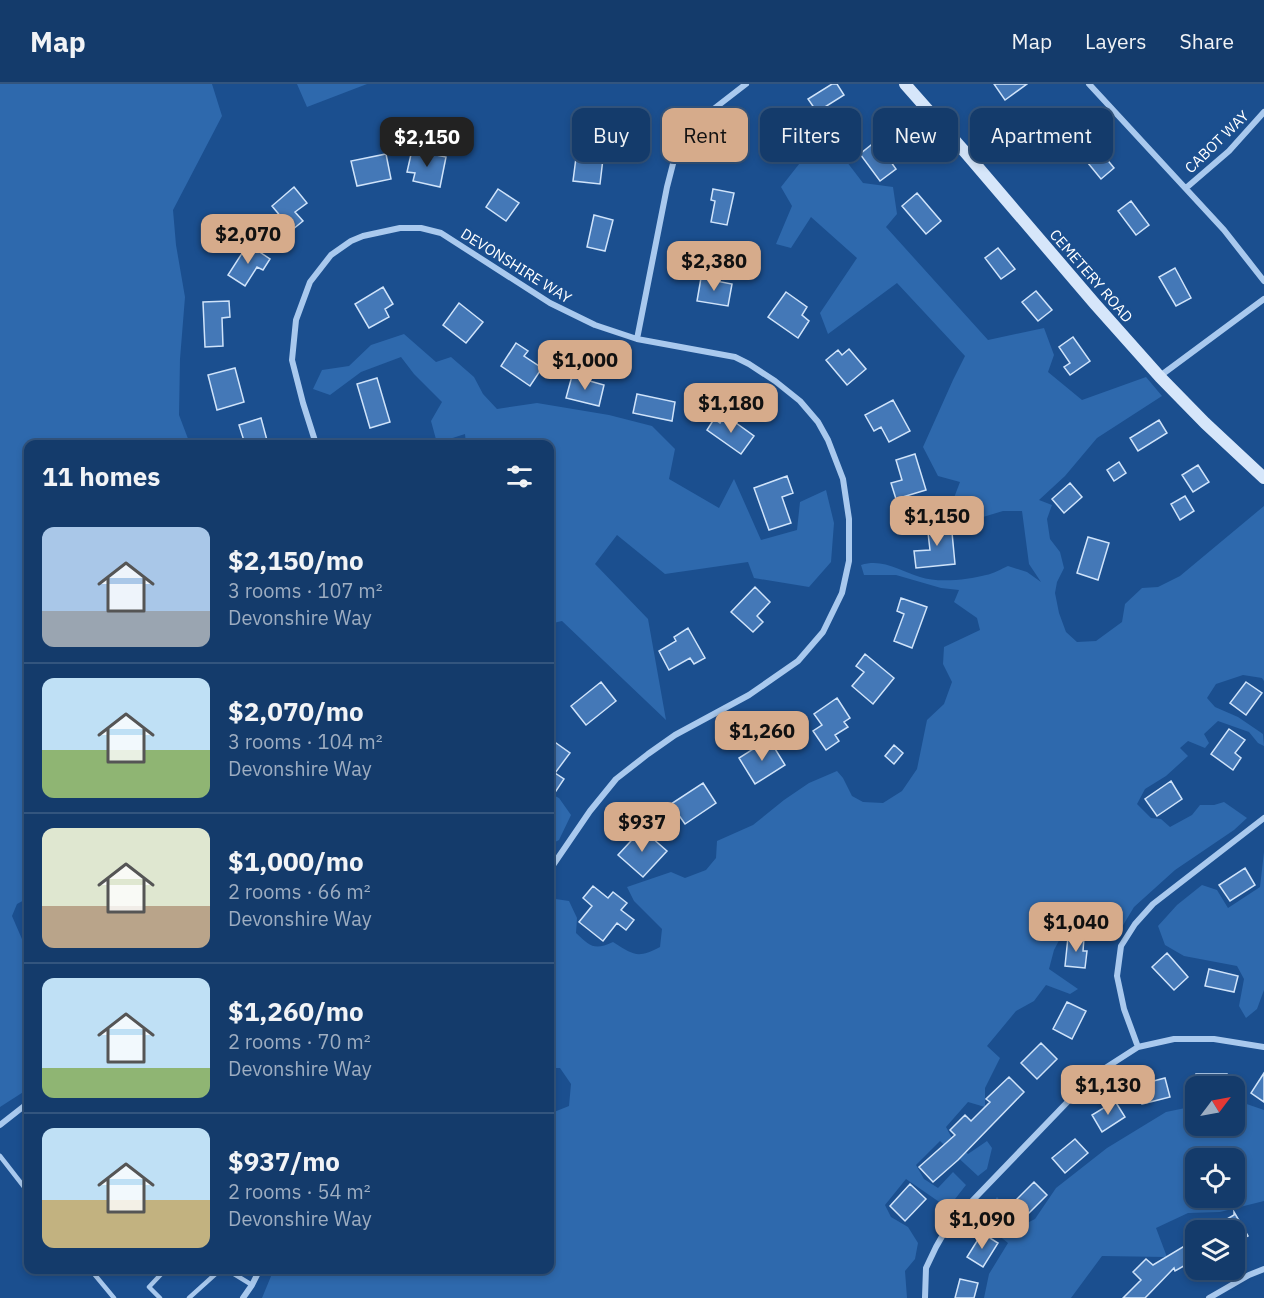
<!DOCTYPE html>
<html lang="en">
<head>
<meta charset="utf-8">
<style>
	body { margin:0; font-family:"IBM Plex Sans",sans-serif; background:#1d4271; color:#f1f3f6; height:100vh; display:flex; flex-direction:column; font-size:22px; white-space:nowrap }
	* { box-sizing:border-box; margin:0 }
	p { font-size:20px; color:#9dadc1 }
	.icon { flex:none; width:33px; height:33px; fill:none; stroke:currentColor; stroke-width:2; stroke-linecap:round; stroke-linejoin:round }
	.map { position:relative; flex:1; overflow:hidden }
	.sheet { position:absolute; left:24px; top:356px; width:530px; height:834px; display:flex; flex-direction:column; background:#143b6b; border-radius:12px; box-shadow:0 3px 9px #0003,0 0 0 2px #33557e }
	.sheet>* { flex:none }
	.hud { position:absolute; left:572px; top:24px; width:570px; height:54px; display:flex; gap:12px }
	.needle { width:39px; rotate:58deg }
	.fabs { position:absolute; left:1185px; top:992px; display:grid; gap:12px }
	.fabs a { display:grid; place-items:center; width:60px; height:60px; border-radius:12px; background:#143b6b; box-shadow:0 3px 9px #0003,0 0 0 2px #33557e; font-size:30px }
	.price { position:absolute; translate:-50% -51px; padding:0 14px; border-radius:12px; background:#d6ab8b; color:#111; font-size:20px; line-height:39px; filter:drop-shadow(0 2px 3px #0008) }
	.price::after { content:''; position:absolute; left:50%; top:36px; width:18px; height:14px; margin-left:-9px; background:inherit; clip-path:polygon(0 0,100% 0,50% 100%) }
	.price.selected { background:#222; color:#fff }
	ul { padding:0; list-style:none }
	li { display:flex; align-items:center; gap:18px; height:150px; padding:0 18px }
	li+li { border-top:2px solid #33557e }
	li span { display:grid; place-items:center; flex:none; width:168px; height:120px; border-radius:12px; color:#555 }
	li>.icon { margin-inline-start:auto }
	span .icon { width:72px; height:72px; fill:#fffc; stroke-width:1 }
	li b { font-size:26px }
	h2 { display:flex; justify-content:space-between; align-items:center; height:72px; padding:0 18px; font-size:26px }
	.chip { padding:0 21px; border-radius:12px; background:#143b6b; box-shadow:0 3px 9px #0003,0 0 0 2px #33557e; font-size:21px; line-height:54px }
	.chip.selected { background:#d6ab8b; color:#111 }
	header { display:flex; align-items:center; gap:36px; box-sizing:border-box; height:84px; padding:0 30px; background:#143b6b; border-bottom:2px solid #33557e }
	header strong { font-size:28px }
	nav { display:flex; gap:33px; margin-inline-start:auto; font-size:21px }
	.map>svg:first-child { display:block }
	.green { fill:#2e69ad; fill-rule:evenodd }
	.building { fill:#4478b7; stroke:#cfe3fa; stroke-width:1.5 }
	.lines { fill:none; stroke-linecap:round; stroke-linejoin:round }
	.lane { stroke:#a9c9ee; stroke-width:4.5 }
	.street { stroke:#a9c9ee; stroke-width:6 }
	.secondary { stroke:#d6e6fa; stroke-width:12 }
	.labels { text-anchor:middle; stroke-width:5; stroke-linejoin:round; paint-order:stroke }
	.street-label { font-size:15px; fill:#fff; stroke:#1b4f8f }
</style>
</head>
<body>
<header>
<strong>Map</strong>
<nav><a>Map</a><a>Layers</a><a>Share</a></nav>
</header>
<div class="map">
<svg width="1264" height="1214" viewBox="0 0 1264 1214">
	<rect width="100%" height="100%" fill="#1b4f8f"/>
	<path class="green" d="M0,0H212L222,32L173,126L176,161L185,213L180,275L179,331L190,360H28V814L17,820L12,832L28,869V1005L0,1023Z
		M297,0H367L307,23Z
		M837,65L863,99L893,103L897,130L886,143L988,256L1044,244L1054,271L1048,288L1082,316L1146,293L1162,312L1097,354L1065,392L1039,416L1052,421L1047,435L1050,455L1060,468L1064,484L1057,498L1055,509L1059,529L1066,548L1077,558L1096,557L1122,538L1125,520L1142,504L1158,503L1180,492L1264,422V597L1262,594L1243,591L1216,600L1207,614L1215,623L1238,633L1263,650L1264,662L1258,659L1249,648L1218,637L1204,650L1209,659L1205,664L1188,657L1180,664L1188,672L1166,692L1145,705L1137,720L1151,734L1161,735L1170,743L1192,731L1200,721H1214L1224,718L1247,734L1234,746L1175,786L1134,823L1119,848L1099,852L1064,847L1054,866L1049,885L1078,905L1070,910L1046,901L1034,917L1016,927L987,962L1000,974L985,1004V1023L968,1018L946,1043L953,1056L968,1070L987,1057L992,1064L987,1085L978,1092L940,1057L916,1081L924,1095L938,1104L953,1088L966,1101L948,1124L906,1095L885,1121L891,1133L908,1143L918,1159L915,1175L905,1187L907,1214H262L274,1185H549V1030L569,1022L571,1000L560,984H549V814L569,817L577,834L576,849C590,862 594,867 613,858C634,871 637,875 660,863L662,845L634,817L627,803L671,788L685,794L706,786L716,774L717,757L753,741L784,716L809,699L837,687L843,694L852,712L863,718L883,719L902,707L917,685L927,636L944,620L952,598L943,580L944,563L980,546L977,534L954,518L959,506L941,504L896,491H864L861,481C883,474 900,487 920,493C937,499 968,496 986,491C993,490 1001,485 1008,482L1027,488L1041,498L1029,480L1022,427H1003L983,433L952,419L960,398L938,392L923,363L953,296L965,272L897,199L828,250L820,229L857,174L811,133L791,164L776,160L792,122L781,103L803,75Z
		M404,250L436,278L451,273L474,293L483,310L497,325L537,319L609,331L652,342L675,365L669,395L719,424L734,395L761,456L797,446L800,418L826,406L834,439L831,478L809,503L754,494L748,478L665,490L617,451L595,480L648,535L666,636L562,537L549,540V360H466L465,350L437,359L431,337L442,318L414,290L401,273L361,288L330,311L313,305L322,286L349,282L371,261Z
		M549,709L559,714L571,731L559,756L549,761Z
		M1264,768V906L1257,925L1246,934L1239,922L1244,895L1237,882L1184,872L1165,861L1158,842L1177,821L1202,801L1217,806L1228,824L1260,803Z
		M1235,1016L1264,1026V1117L1220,1128L1188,1129L1156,1144L1167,1173L1102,1172L1071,1214H984L989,1190L1008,1159L981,1137L997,1113L1021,1142L1035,1135L1056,1104L1107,1064L1166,1028L1195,1022L1196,1041H1234ZM1196,1074H1234V1113H1196Z"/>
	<path class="building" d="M832,0H837L844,11L817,28L808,15Z
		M994,0H1027L1005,16Z
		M789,38L806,61L799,66L794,60L776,75L764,60L770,56L763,47L773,40L778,48L783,45L782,43Z
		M573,54L601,58L600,65L604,66L600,100L573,97L577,66L571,65Z
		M876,57L896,85L880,97L860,70Z
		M1092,57L1114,84L1101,95L1079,68Z
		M412,66L446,73L440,103L413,97L415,89L407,88Z
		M386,70L391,95L357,102L351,77Z
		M294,103L307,119L295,128L303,137L292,146L272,122Z
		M498,105L519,119L506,137L486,123Z
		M713,105L734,109L727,141L711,138L715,117L711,116Z
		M917,109L941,137L926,150L902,122Z
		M1131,117L1149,141L1136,151L1118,127Z
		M594,131L613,136L605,167L587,163Z
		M248,160L270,175L263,186L257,183L245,202L228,191Z
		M998,164L1015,185L1001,195L985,174Z
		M1175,184L1191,214L1176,222L1159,193Z
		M701,194L732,200L728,222L697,217Z
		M383,203L393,220L385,225L389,233L369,244L355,220Z
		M1036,207L1052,226L1038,237L1022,218Z
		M786,208L807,223L802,231L809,237L798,254L768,233Z
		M229,217L230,233L222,234L223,262L205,263L203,218Z
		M459,219L483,238L466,259L443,241Z
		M1073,253L1090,277L1070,291L1064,283L1070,279L1059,263Z
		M516,259L528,267L524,272L542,284L530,302L501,282Z
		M849,265L866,285L847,301L826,276L838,266L842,271Z
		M235,284L244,318L217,326L208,291Z
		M572,292L604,301L599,322L566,314Z
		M377,294L390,338L370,344L357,300Z
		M637,310L675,318L672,337L633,329Z
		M893,316L910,347L889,358L881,343L874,347L865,331Z
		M725,331L754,352L741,370L707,346L714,335L720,339Z
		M261,334L268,360H245L239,341Z
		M1159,336L1167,349L1138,367L1130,354Z
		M915,370L926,406L896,415L891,399L902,396L896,376Z
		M1119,378L1126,389L1114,397L1107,386Z
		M1198,381L1209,398L1193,408L1182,391Z
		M787,392L793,409L782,413L791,439L769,446L754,404Z
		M1070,399L1082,413L1064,429L1052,415Z
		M1185,412L1194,427L1180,436L1171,420Z
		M951,438L955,480L916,484L914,467L930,466L927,440Z
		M1088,453L1109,459L1098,496L1077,489Z
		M755,503L770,518L757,532L763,538L753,548L731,528Z
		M901,514L927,523L912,564L894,557L904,530L897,527Z
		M688,544L705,574L694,580L690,574L669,586L659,567L676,557L674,553Z
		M865,570L894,594L873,620L852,602L864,588L856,582Z
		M601,598L616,617L586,641L571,622Z
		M1246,598L1262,609L1246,631L1230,619Z
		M837,614L850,634L844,638L848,643L835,651L839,657L826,666L813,647L822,641L814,630Z
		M1229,645L1245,656L1235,669L1241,674L1233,686L1211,670Z
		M549,654L570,669L555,689L564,695L556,707L549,702Z
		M769,655L785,681L755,700L739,674Z
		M894,661L903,669L894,680L885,672Z
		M1171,697L1182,715L1157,732L1145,715Z
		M703,699L716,719L685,740L671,720Z
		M642,745L667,767L643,793L618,771Z
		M1245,784L1255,801L1230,817L1219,801Z
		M593,802L608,814L613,808L627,819L621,826L634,836L626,846L617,839L603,857L579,838L592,822L583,814Z
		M1068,853L1084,854L1083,867H1087L1085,884L1065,882Z
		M1167,869L1188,893L1174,906L1152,883Z
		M1209,885L1238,892L1234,908L1205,902Z
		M1067,918L1086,927L1072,955L1053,945Z
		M1041,959L1057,975L1037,995L1021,979Z
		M1264,989V1018L1251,1009Z
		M1196,990H1227V1002H1196Z
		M1009,993L1024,1008L958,1076L933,1098L919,1083L955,1051L950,1046L965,1031L971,1037L990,1018L986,1015Z
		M1165,994L1170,1013L1142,1020L1138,1001Z
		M1115,1017L1125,1033L1102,1048L1092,1031Z
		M1075,1055L1088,1069L1065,1089L1052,1074Z
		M1034,1098L1047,1111L1027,1131L1014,1118Z
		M910,1100L926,1115L905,1137L890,1122Z
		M1234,1128L1248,1152L1234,1159V1146H1208L1234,1131Z
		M982,1149L998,1159L983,1183L967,1173Z
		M1196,1155V1175L1175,1187L1174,1184L1145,1214H1123L1141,1196L1133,1188L1146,1175L1153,1181Z
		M960,1195L978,1199L974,1214H955Z"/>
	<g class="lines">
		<path class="lane" d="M0,1072L28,1108
			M90,1185L114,1214
			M226,1185L252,1201
			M160,1214L149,1203L166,1185
			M189,1214L221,1185"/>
		<path class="street" d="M1089,0L1224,146L1264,197
			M1186,104L1229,67L1264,28
			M637,255L667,103L675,72L689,47L702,34L746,0
			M1160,292L1264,215
			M316,360L303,319L292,276L296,236L310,198L331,171L351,157L363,152L400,144H421L441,149L550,219L595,241L637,255L735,273L749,280L775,297L800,317L818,338L828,356L843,395L849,435V477L842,509L823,548L798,577L749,611L675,651L648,670L616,695L590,727L549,787
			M1138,963L1124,925L1117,892L1121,862L1135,840L1153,820L1264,734
			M0,1041L28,1019
			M243,1214L252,1201L260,1185
			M925,1214L926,1184L936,1163L948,1142L1078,1007L1096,990L1138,963L1174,955H1214L1264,963
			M1209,1214L1249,1191L1264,1185"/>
		<path class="secondary" d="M905,0L965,68L1095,220L1160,293L1205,339L1264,394"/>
	</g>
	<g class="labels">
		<g class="street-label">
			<text transform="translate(1217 58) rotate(-44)" y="5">CABOT WAY</text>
			<text transform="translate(516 182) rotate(32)" y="5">DEVONSHIRE WAY</text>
			<text transform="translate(1091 192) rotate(49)" y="5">CEMETERY ROAD</text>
		</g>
	</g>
</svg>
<div class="fabs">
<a><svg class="needle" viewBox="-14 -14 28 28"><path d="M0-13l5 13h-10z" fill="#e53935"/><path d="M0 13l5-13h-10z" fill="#9dadc1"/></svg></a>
<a><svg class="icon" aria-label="locate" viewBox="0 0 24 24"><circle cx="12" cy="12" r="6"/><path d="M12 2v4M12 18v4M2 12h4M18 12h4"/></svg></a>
<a><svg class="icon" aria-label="layers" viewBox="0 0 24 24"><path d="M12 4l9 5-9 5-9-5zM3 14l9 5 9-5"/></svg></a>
</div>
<b class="price selected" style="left:427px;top:84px">$2,150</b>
<b class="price" style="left:248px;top:181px">$2,070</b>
<b class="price" style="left:714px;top:208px">$2,380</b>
<b class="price" style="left:585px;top:307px">$1,000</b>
<b class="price" style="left:731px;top:350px">$1,180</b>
<b class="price" style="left:937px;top:463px">$1,150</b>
<b class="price" style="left:762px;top:678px">$1,260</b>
<b class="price" style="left:642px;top:769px">$937</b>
<b class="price" style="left:1076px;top:869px">$1,040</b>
<b class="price" style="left:1108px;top:1032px">$1,130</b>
<b class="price" style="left:982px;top:1166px">$1,090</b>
<div class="hud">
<a class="chip">Buy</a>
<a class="chip selected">Rent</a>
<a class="chip">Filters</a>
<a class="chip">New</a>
<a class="chip">Apartment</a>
</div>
<section class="sheet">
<h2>11 homes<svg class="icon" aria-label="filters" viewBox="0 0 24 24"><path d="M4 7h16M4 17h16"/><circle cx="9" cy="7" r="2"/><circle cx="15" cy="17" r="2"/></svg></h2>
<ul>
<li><span style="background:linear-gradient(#a9c7e8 70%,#9aa5b1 0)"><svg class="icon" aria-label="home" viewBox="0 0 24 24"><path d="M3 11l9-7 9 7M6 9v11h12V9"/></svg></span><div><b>$2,150/mo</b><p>3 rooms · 107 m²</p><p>Devonshire Way</p></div></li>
<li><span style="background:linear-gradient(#bfe0f5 60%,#8fb573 0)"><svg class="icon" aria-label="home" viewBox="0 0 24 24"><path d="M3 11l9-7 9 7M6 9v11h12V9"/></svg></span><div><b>$2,070/mo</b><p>3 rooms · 104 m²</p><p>Devonshire Way</p></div></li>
<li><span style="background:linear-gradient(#dfe7d0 65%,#b9a48a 0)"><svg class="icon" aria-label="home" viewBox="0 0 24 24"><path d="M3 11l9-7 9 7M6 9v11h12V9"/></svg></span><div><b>$1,000/mo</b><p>2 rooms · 66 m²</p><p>Devonshire Way</p></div></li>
<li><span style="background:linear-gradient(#bfe0f5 75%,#8fb573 0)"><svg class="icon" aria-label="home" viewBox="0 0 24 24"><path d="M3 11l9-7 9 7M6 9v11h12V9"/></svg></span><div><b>$1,260/mo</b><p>2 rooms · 70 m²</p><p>Devonshire Way</p></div></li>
<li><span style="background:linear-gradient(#bfe0f5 60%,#c2b280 0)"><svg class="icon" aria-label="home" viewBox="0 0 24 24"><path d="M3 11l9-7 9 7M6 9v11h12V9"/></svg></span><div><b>$937/mo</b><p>2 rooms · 54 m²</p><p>Devonshire Way</p></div></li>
</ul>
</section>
</div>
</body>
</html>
